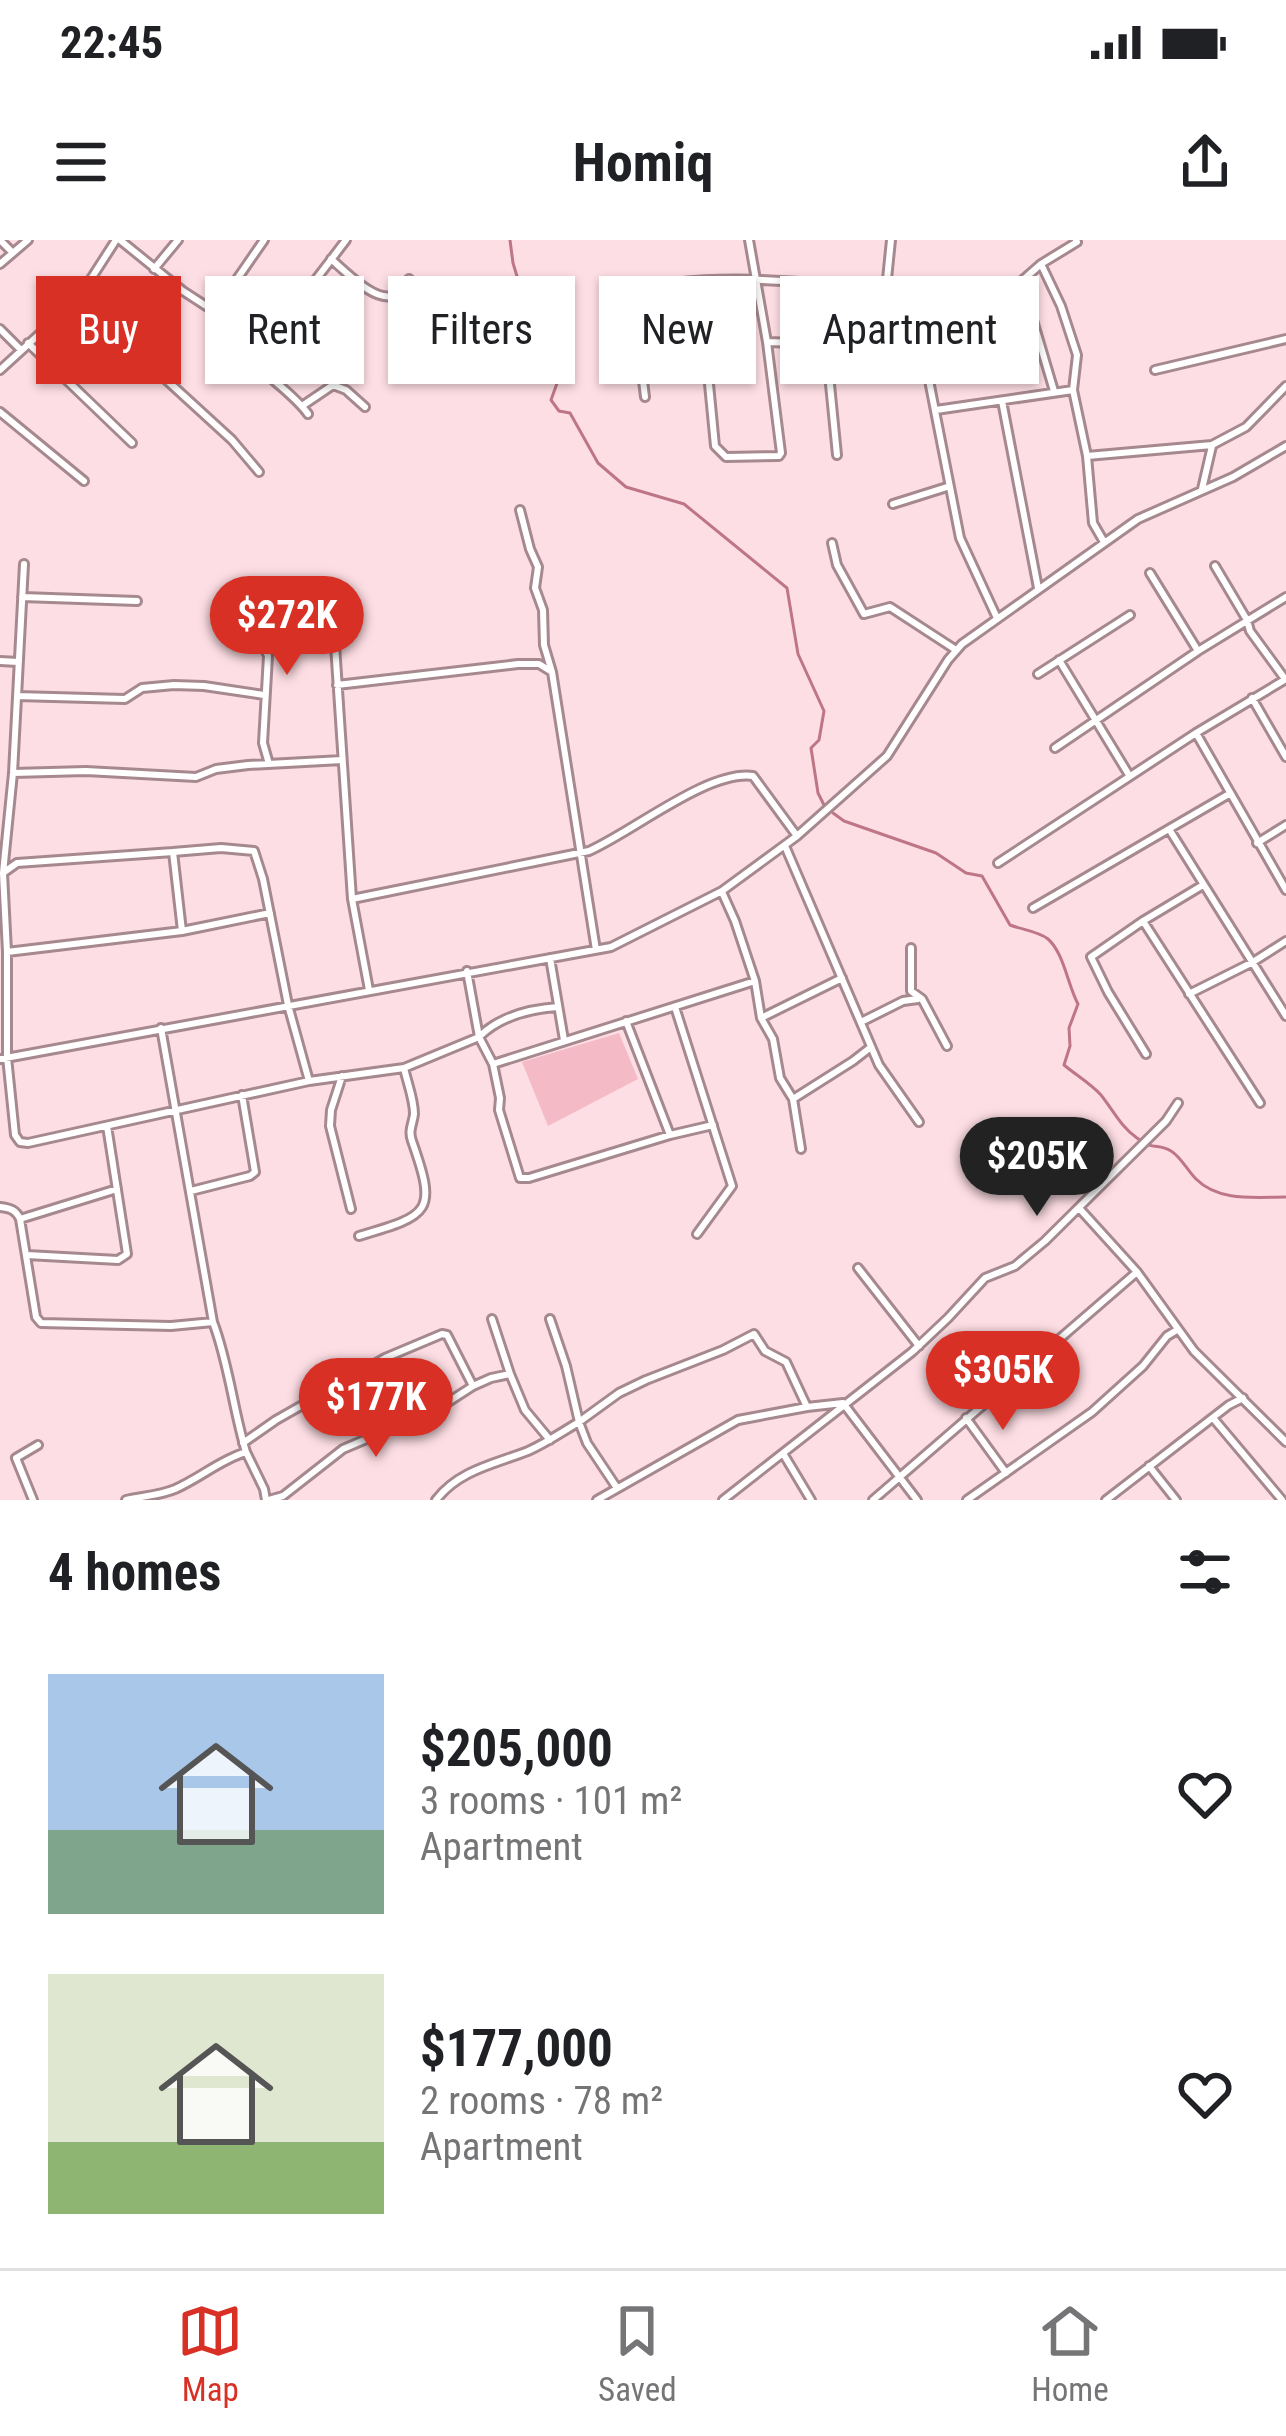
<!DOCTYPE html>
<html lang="en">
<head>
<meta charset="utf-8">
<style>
	body { margin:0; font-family:"Roboto Condensed",sans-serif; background:#f6f6f6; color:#202124; height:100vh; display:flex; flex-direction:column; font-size:45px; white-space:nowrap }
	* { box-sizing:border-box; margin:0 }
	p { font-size:39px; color:#757577 }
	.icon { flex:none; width:66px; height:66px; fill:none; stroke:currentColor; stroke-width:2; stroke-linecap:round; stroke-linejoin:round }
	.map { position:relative; height:1260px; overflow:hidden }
	.details { display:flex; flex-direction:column; background:#fff; flex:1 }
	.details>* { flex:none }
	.guide { position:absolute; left:36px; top:36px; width:1215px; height:108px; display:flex; gap:24px }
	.price { position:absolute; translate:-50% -102px; padding:0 27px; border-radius:42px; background:#d93025; color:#fff; font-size:39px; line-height:78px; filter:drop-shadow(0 3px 6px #0008) }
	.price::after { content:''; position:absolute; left:50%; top:72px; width:36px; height:27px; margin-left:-18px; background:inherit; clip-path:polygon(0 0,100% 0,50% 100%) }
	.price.active { background:#222; color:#fff }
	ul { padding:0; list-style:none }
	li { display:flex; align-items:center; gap:36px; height:300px; padding:0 48px }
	li span { display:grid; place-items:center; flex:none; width:336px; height:240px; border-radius:0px; color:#555 }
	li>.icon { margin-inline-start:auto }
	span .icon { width:144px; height:144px; fill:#fffc; stroke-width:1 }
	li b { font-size:51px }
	h2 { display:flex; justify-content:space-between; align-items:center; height:144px; padding:0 48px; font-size:51px }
	.tag { padding:0 42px; border-radius:0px; background:#fff; box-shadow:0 3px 9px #0004; font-size:42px; line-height:108px }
	.tag.active { background:#d93025; color:#fff }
	.status { display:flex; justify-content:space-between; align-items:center; height:84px; padding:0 60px; background:#fff; direction:ltr }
	.status svg { height:33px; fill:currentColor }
	header { display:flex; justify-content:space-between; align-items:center; height:156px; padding:0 48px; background:#fff; font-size:54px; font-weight:700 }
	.menu { display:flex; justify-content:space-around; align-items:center; height:168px; border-top:3px solid #e0e0e0; background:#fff; font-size:33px; color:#757577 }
	.menu a { display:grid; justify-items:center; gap:6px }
	.menu .active { color:#d93025 }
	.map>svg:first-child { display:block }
	.green { fill:#f4bac6 }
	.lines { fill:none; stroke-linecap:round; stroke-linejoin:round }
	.stream { stroke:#be7687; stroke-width:3 }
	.minor-casing { stroke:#a6898f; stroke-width:12 }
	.minor { stroke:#fff; stroke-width:6 }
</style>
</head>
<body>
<div class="status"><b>22:45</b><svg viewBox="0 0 49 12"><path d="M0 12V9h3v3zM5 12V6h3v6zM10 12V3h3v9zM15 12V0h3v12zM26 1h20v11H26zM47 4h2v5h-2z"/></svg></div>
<header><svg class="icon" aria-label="menu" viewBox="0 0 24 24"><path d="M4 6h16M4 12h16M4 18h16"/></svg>Homiq<svg class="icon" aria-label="share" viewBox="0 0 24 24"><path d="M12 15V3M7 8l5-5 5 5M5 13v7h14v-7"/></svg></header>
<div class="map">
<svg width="1286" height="1260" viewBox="0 0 1286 1260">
	<rect width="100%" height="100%" fill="#fddee4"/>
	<path class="green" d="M619,793L638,839L548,886L522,822Z"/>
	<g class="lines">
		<path class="stream" d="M510,0L513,23L522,53L534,74L535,108L541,122L554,126L560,135L551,160L559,171L570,173L598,223L626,247L684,264L787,348L798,414L824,471L819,500L811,508L818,553L824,565
			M833,573L844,581L936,613L966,633L982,636L1010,685C1020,689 1040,692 1048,699C1064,713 1068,746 1078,764L1069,788L1070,806L1064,825C1076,835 1091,844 1101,855C1113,870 1121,887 1137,898C1153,911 1158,903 1171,911C1181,917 1187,930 1196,939C1219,962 1255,957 1285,957"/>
		<defs>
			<path id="minor" d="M0,0L13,13
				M120,0L183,51L266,105L346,0
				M331,19C345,31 378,66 396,54C402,51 405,44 409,39
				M0,24L28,0
				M1041,24L1061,66L1077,115L1073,150
				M154,29L178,0
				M699,41L715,206L726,217L779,216L781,213L767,102L749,0
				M1017,45L1032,77L1054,151
				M632,50L645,157
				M623,52C709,30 799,42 886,49
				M78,59L232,200L259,232
				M215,71L264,0
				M887,71L886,49L891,0
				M232,84C237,122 287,144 308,174
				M0,89L21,110
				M768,102L826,104L837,215
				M28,103L132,203
				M926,125L960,298L997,378
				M0,130L78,59L116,0
				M1155,130L1286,99
				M891,131L926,125L1041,24L1077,2L1076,0
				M1002,161L1038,348
				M302,166L333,145L346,150L365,167
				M936,170L1073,150L1087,216L1093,283L1104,302
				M0,172L84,241
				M1087,216L1212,205L1246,187L1286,146
				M1202,249L1212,206
				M893,264L947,247
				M520,270L530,309L538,327L535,348L543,370L544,405L552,432
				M832,303L837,325L864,374L890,367L956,410
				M24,324L13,533L3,633L7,712V817L15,895L20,902L28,903L309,841L404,828L479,797C500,776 529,769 558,767
				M1215,326L1247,380L1250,391L1285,439
				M1150,333L1198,411
				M22,357L137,361
				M250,372L268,416L263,503L269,524
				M334,390L352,659L369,750
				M1059,420L1129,535
				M0,421L18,422
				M1038,434L1130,375
				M337,445L518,424H539L552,432L596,710
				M17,456L125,459L142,448L174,445L204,446L264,455
				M1252,458L1286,517
				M1196,493L1286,650
				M1055,508L1198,411L1286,357
				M13,533L86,531L196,537L216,529L248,525L342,520
				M1169,589L1286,776
				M1257,603L1286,585
				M785,606L879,825L919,882
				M998,623L1196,493L1286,439
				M3,633L17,623L173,612
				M722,652L735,681L755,741L761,778L773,799L780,838L793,859L801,909
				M352,659L589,611C634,591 708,530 753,536L797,596
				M1033,668L1229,554
				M1143,681L1260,863
				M182,691L173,612L221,608L254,611L263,639L288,765L309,841
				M911,708V751L922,759L947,806
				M7,712L182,691L270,673
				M550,718L564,800
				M467,731L479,797L493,824L500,858L499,870L520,938H529L670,895L713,885
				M1189,754L1253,722L1286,701
				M675,767L732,946L697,994
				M761,778L842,738
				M626,781L670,895
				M861,782L903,761L918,759
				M161,788L213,1082C229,1124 233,1169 246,1212
				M1146,814L1108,752L1091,717L1143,681L1203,645
				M0,819L611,707L722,651L797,596L887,516L948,420L962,404L1138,279L1233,237L1286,206
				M493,824L755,741
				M342,836L331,870L330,886L351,969
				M793,859L853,821L871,807
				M191,951L250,936L255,932L242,855
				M0,967C10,968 16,970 20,979L36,1077L41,1083L171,1086L213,1082
				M1079,968L1137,1032L1194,1111L1286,1202
				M20,979L117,949
				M359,996C431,975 437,972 412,901C408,890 413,884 414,874C414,859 407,842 404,828
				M27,1015L118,1020L127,1014L107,886
				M858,1028L919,1106
				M492,1079L510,1134
				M550,1079L566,1126L579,1182L619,1153L646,1140L723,1110L754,1094L765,1111L786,1122L807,1167
				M966,1178L1006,1233
				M1213,1178L1282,1260
				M243,1203L276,1180L385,1118L442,1094L447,1095L473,1146L491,1138L510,1134L525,1170L550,1200
				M784,1215L811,1260
				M1149,1226L1176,1260
				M33,1260L16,1218L38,1205
				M126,1260C142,1256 158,1256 175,1249C200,1238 220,1220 246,1212L264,1249L266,1260
				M269,1260L283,1256L343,1209L439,1168L473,1146
				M436,1260C459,1230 495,1224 528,1211C546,1203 562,1192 579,1182L587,1203L617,1248
				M597,1260L738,1180L807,1167L843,1163L917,1260
				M723,1260L912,1112L948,1078L985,1038L1015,1026L1045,1001L1166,881L1178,863
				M873,1260L1137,1032
				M967,1260L1092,1172L1143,1126L1167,1096L1177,1090
				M1106,1260L1229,1165L1243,1158"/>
		</defs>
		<use href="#minor" class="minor-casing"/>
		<use href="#minor" class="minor"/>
	</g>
</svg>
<b class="price" style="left:287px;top:438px">$272K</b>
<b class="price active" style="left:1037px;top:979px">$205K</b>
<b class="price" style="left:1003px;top:1193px">$305K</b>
<b class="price" style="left:376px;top:1220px">$177K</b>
<div class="guide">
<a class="tag active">Buy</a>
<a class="tag">Rent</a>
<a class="tag">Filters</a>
<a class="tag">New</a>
<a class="tag">Apartment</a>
</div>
</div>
<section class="details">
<h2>4 homes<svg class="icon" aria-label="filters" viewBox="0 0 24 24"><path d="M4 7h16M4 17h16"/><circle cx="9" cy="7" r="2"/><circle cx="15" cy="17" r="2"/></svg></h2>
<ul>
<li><span style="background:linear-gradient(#a9c7e8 65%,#7fa58c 0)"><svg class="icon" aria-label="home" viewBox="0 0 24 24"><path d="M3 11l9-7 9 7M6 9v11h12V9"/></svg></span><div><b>$205,000</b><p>3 rooms · 101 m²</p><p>Apartment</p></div><svg class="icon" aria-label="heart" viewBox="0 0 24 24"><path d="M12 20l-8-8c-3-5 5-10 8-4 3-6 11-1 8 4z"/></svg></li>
<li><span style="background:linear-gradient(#dfe7d0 70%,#8fb573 0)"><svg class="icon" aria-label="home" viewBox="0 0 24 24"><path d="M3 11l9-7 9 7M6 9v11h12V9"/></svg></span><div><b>$177,000</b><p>2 rooms · 78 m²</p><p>Apartment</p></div><svg class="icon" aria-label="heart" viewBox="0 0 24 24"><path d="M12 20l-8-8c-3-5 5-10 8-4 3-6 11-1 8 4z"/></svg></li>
</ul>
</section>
<nav class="menu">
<a class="active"><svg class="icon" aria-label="map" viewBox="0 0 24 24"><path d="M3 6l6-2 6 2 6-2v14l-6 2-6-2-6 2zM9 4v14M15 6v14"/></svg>Map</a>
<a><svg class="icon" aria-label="saved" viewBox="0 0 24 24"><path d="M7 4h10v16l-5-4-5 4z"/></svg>Saved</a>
<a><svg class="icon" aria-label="home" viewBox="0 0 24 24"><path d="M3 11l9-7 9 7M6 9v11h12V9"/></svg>Home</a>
</nav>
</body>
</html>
